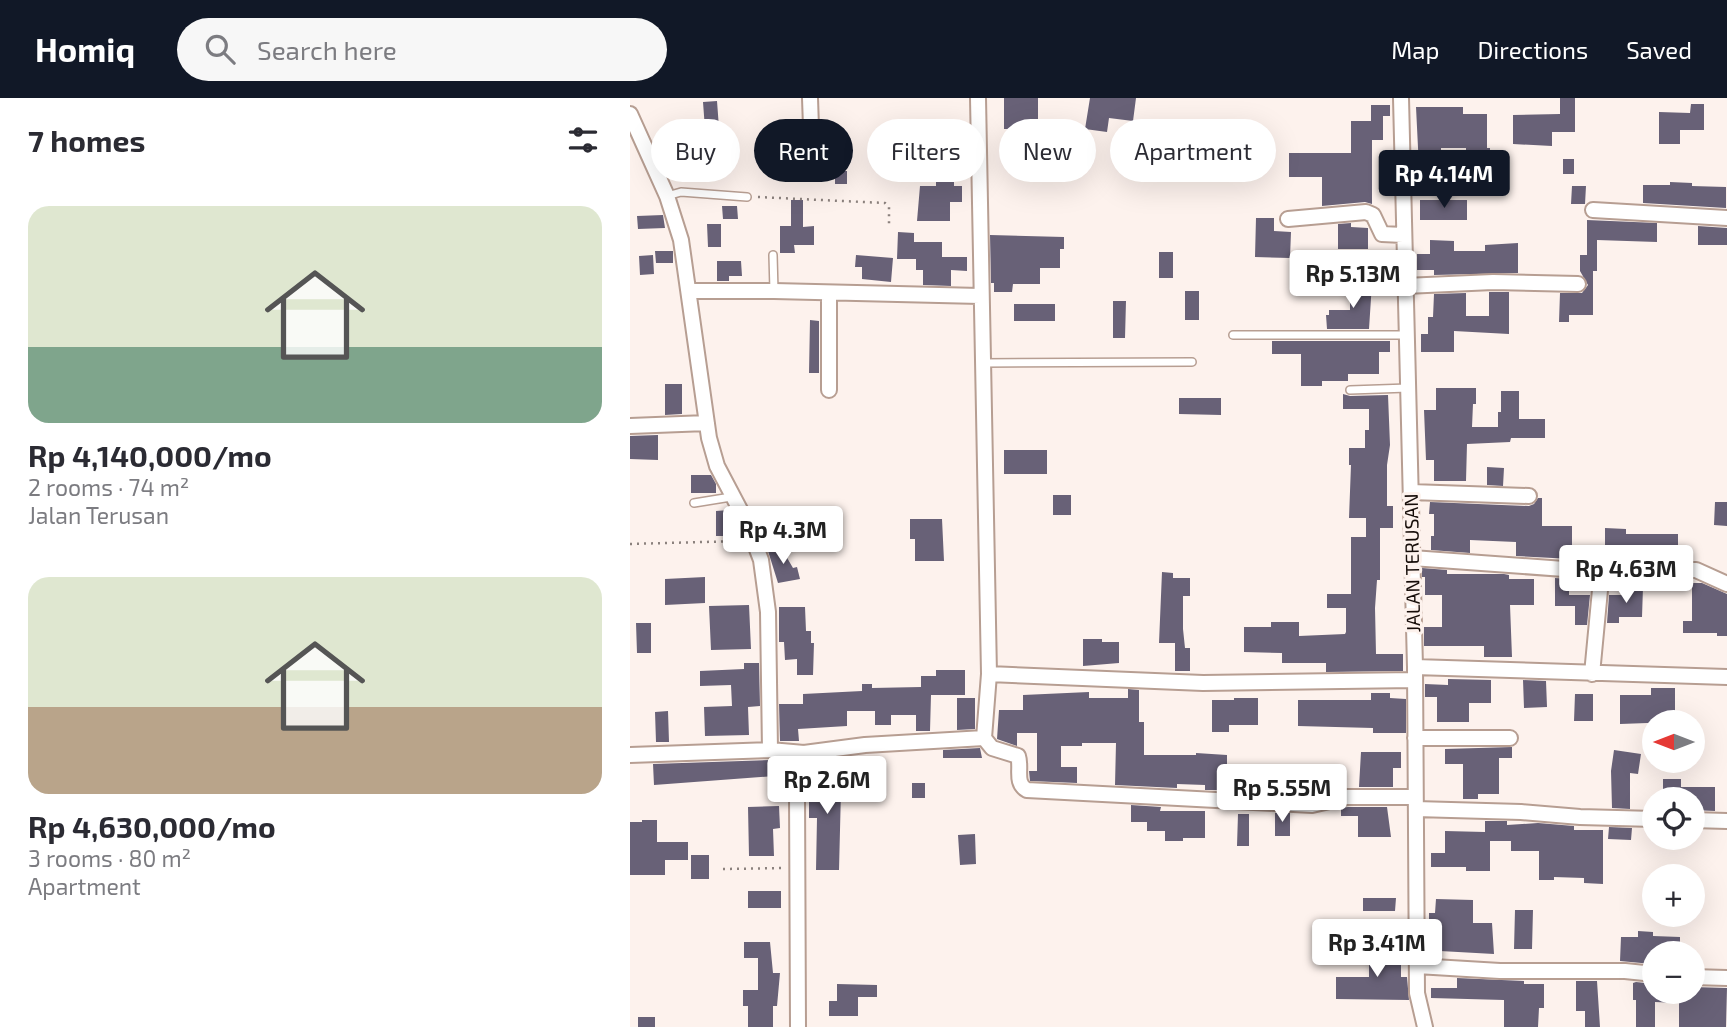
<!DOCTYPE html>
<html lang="en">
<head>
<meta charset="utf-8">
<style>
	body { margin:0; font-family:"Exo 2",sans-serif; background:#f7f7f7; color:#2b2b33; height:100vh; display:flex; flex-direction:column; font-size:26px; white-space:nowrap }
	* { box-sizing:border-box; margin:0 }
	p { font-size:23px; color:#7c7c81 }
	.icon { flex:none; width:38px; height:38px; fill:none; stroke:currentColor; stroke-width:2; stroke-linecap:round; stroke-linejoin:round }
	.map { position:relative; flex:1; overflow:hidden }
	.drawer { display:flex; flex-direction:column; background:#fff; width:630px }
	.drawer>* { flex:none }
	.hud { position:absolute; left:21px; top:21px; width:665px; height:63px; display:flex; gap:14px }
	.needle { width:46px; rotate:270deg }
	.controls { position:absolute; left:1012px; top:612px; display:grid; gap:14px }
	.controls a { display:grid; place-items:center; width:63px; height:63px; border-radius:50%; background:#fff; box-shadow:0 7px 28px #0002; font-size:35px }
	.price { position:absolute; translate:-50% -60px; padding:0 16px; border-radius:7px; background:#fff; color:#222; font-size:23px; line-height:46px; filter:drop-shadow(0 2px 4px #0008) }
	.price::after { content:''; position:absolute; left:50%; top:42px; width:21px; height:16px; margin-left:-10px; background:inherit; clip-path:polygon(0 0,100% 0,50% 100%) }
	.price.selected { background:#111827; color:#fff }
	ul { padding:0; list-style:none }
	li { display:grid; align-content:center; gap:14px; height:371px; padding:0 28px }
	li span { display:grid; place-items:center; height:217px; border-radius:21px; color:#555 }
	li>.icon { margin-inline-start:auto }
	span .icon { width:126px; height:126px; fill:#fffc; stroke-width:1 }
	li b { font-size:30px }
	h2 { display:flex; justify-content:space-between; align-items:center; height:84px; padding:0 28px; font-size:30px }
	.chip { padding:0 24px; border-radius:32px; background:#fff; box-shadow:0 7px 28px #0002; font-size:24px; line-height:63px }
	.chip.selected { background:#111827; color:#fff }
	header { display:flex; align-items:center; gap:42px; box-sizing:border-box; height:98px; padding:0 35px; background:#111827; color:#fff }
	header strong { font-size:33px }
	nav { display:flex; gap:38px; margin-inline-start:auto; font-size:24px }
	.search { width:490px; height:63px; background:#f7f7f7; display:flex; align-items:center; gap:18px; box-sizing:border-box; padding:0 24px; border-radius:38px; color:#7c7c81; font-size:26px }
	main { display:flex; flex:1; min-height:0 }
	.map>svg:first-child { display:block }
	.building { fill:#686177 }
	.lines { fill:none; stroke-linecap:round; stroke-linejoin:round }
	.service-casing { stroke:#b79e92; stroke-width:10 }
	.minor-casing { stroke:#b79e92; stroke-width:18 }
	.path { stroke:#8b817d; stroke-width:2.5; stroke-dasharray:2 5; stroke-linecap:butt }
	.service { stroke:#fff; stroke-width:7 }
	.minor { stroke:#fff; stroke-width:14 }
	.labels { text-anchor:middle; stroke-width:6; stroke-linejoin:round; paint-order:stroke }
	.street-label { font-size:19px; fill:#160d09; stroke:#fdf2ed }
</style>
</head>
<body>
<header>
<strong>Homiq</strong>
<div class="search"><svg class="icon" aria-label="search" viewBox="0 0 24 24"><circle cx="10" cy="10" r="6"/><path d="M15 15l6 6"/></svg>Search here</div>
<nav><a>Map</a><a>Directions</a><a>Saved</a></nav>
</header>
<main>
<section class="drawer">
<h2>7 homes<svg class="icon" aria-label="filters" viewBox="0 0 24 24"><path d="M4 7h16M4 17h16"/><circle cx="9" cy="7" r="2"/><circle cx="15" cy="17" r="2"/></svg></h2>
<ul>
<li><span style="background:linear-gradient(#dfe7d0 65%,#7fa58c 0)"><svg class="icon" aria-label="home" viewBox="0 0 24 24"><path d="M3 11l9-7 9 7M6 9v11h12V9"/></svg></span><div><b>Rp 4,140,000/mo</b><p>2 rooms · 74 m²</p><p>Jalan Terusan</p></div></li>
<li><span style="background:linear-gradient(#dfe7d0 60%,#b9a48a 0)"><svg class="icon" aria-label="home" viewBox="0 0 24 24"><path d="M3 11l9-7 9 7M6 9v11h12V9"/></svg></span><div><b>Rp 4,630,000/mo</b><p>3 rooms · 80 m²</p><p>Apartment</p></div></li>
</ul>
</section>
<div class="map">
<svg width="1097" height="929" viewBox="0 0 1097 929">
	<rect width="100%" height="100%" fill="#fdf2ed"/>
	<path class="building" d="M374,0H408V31H374Z
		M460,0H506L503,23L479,20L477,34L455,31Z
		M930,0H945V34H922V48L883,46V17L930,16Z
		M87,3L89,30L75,31L73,4Z
		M1061,6H1074V32H1050V46H1029V14L1060,15Z
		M741,7H760V18H753V42H742V106L735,104L692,108V79H659V55H721V23H741Z
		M786,9H833V16H857V50H860V76H836V50H811V70H789Z
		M339,45V66H324V88H332V104H320V123H287L290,88H306V60H295V46Z
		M933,61H944V76H933Z
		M205,73H217V86H205Z
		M1040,84L1062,85V88L1096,89V110L1013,105V87H1040Z
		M942,88H956L955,106H941Z
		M161,102H173V129L184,128V147H164L165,155H150V128H161Z
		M790,102H837V122H790Z
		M92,108H107L108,121H93Z
		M33,117L35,130L8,131L7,118Z
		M626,120H644V133L661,134L660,160L625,159Z
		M957,122L1027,125V144L967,142V173H963V217H939V224H929L930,195H952L958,187L950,173V157H957Z
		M721,125V129L738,130V151H708V126Z
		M77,126H91V149H78Z
		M1068,128L1097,130V147H1068Z
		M268,134L284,135V144H312V159H337V173L321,172V188L293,187V172H286V161H267Z
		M360,137L434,139V151H430V170H410V186H383L382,194H364V185H361Z
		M800,142L824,143V153H855V147L888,145V175L804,177V172H787V156H800Z
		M25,153H43V165H26Z
		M529,154H543V180H529Z
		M23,157L24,176L10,177L9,158Z
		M226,157L263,160L261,184L232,181V169H225Z
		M87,163H111L112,178H99V183H87Z
		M700,170H715V187H700Z
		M720,185H742L739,231H697L696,217H699V212H720Z
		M555,193H569V222H555Z
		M859,194H879V236L824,233V254H791V236H798V219H803L804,196L836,195V218H859Z
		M483,203H496L495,240H483Z
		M384,206H425V223H384Z
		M180,222L189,223V275H179Z
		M642,243H760V254H749V276H718V283H692V288H671V256H642Z
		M35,286H52V316L35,317Z
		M806,290H846V306H843L842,329H868V314H871V293H889V321H915V340H881L880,344L837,346L836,383H804V362H796L794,312H806Z
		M713,296L720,298L758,297L760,347L757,367V408H763V430H750V482H747L745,510L746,556H773V573L696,574V565H652V555L614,554V529H641V524H669V538L715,536L716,534V510H697V496H721V439H736V420H719L721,367H719V350H735V332H739V311H713Z
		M549,300H591V317L549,316Z
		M28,337V362L0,361V338Z
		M374,352H417V376H374Z
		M857,369L874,370L873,388L857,387Z
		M61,377H81L86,386V395H61Z
		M423,397H441V417H423Z
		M908,400H912V428H942V461L886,458V444L840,442V455L801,452V438H804V416H799L800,404L899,408L904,406Z
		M1085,404H1097V428L1084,427Z
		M99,412L104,421V438H86V413Z
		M280,421H312L314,463H285V441H280Z
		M975,430L996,431V436H1048V459L975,458Z
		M149,446L163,470L167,469L170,481L148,485L138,453Z
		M792,470L817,472V476H874L879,477V481H904V507H880L882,559H854V548H794V529H812V497H795V479H792Z
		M532,474L543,475V480H560V498H553V531L555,550H560V573H545V545H529Z
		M75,479V505L35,507V481Z
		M925,480L939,481V497H960L957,527H945V508H925Z
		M1062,485H1072L1097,496V538H1087V535H1053V523H1062Z
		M997,489H1013L1012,519H989V525H977L979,497H997Z
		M119,507L121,551L81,552L79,508Z
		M149,509H175L176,533H181V545H184L183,577H167V561L155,562L154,544H149Z
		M6,525H21V555H7Z
		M453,541H472V544H489V565L453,568Z
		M114,565H129L130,608L118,609L119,637L75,638L74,609L102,608L101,587L70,588V573L114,571Z
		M306,572H335V597H301L300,633H286V617H261V627H245V613H217V628L168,631L169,643H150L149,606H173V596L232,593V586H242V590L291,589V578H306Z
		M818,581L861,582V605H839V624H807V599H795V586L818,587Z
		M893,582L916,583L917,609L894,610Z
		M1021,590H1045V624L990,626V597H1021Z
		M498,591L509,592V624H514V657H566V655L597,657V692H575V687L547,686V690L485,687L486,645H452V648H431V669H447V685L400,683L399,673H407V635H387V648L367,641L369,612H393V597L459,594V600H498Z
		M741,595H760V600L776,601V635H743V630L668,628V602H741Z
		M945,596H963V623H944Z
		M327,600H345V631L327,632Z
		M604,600H628V627H599V634H582V602H604Z
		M38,613L39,644H26L25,614Z
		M882,649V660H869V696H848V701H833V666H815V651Z
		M350,650L352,660H313V652Z
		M984,652L1011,656L1008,676L1000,675V711L982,710L981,673Z
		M731,654H771V670H763V689H729Z
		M140,662L157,663V677L24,687L23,666Z
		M185,667H209L208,692H211L209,772H186L187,720H179V704H184Z
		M1033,681H1051V689H1085V713L1062,712V702H1033Z
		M282,685H295V700H282Z
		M501,707L531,709L530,713H575V740H553V743H535V733H517V724H501Z
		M149,708L150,730L143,731L144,758H119L118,709Z
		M718,709H757L761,739H728V718H711V710Z
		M645,715H660V738H645Z
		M608,716H619V748H607Z
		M12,722H27V744H58V762H35V777H0V724H12Z
		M855,723H877V727L908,725L944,728V732H973V786L954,785V780L924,779V782H909V753H881V743H860V773H836V769H801V755H815V733L855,734Z
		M979,729L1002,730L1001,742L978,741Z
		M345,736L346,766L330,767L328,737Z
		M61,757H79V781H61Z
		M118,793H151V810H118Z
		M733,800H766L765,813H733Z
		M806,801L843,802V825H862L864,856L810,853V833H799V815H805Z
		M885,812H903L902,851H884Z
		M1008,833L1023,834V838L1050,839V856H1022V866L990,863L991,839H1008Z
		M114,844H140L143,875H150L147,908H143V929H118V908H113V892H128V860H114Z
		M739,850H771V879H777L779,902L706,901V879H739Z
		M827,880L894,883V886H914V910H909L908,929H874V902L801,900V890H827Z
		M946,883H967L970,929H955V913H946Z
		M1006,884L1024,886V894H1062V889L1097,890L1096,929H1049V905L1025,904V929H1006V902H1003V885Z
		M207,886L247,887V899H228V918H199V903H207Z
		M8,919H25V929H8Z"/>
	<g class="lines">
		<defs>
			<path id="service" d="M37,98L51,94L117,99
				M143,157L144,193
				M603,237H776
				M353,265L562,264
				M720,292L778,290
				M64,405L101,399"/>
			<path id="minor" d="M180,0L181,29
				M771,0L785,569L787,895L795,929
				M0,16L37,98L51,142L79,340L87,368L117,425L131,462L138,514L140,652
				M963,112L1097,120
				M658,121L736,114L743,117L752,136L773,137
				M775,188L863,184L948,186
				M59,193H144L350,198
				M199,292V195
				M0,328L77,325
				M781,394L899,398
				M782,460L934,471L1066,472L1097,486
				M785,569L1097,579
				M359,576L573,585L784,582
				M962,576L972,471
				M354,640L362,650L388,658C392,670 384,685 397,692L682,707L717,699H785
				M785,640H880
				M0,657L140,652L174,655
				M786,711L891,714L950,719L1024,721
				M1062,722L1097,723
				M787,868L870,873H995L1024,876
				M1062,879L1097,880
				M168,929L167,693L170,665L174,655L235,647L354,640L359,576L348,0"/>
		</defs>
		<use href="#service" class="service-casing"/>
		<use href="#minor" class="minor-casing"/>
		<path class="path" d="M128,99L255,105L259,109V128
			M0,446L110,443
			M93,771L156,770"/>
		<use href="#service" class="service"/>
		<use href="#minor" class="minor"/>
	</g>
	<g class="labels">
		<g class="street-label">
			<text transform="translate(782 465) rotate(-91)" y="7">JALAN TERUSAN</text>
		</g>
	</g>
</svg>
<div class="controls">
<a><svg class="needle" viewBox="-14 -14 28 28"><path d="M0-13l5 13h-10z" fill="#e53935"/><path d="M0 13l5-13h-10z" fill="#7c7c81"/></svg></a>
<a><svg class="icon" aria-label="locate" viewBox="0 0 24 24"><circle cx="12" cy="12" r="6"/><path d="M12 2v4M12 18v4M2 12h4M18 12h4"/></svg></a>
<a>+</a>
<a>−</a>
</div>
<b class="price selected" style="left:814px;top:112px">Rp 4.14M</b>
<b class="price" style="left:723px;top:212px">Rp 5.13M</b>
<b class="price" style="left:153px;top:468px">Rp 4.3M</b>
<b class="price" style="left:996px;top:507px">Rp 4.63M</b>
<b class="price" style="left:197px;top:718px">Rp 2.6M</b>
<b class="price" style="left:652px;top:726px">Rp 5.55M</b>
<b class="price" style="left:747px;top:881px">Rp 3.41M</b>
<div class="hud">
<a class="chip">Buy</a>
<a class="chip selected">Rent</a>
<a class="chip">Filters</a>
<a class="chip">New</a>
<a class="chip">Apartment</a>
</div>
</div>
</main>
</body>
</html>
